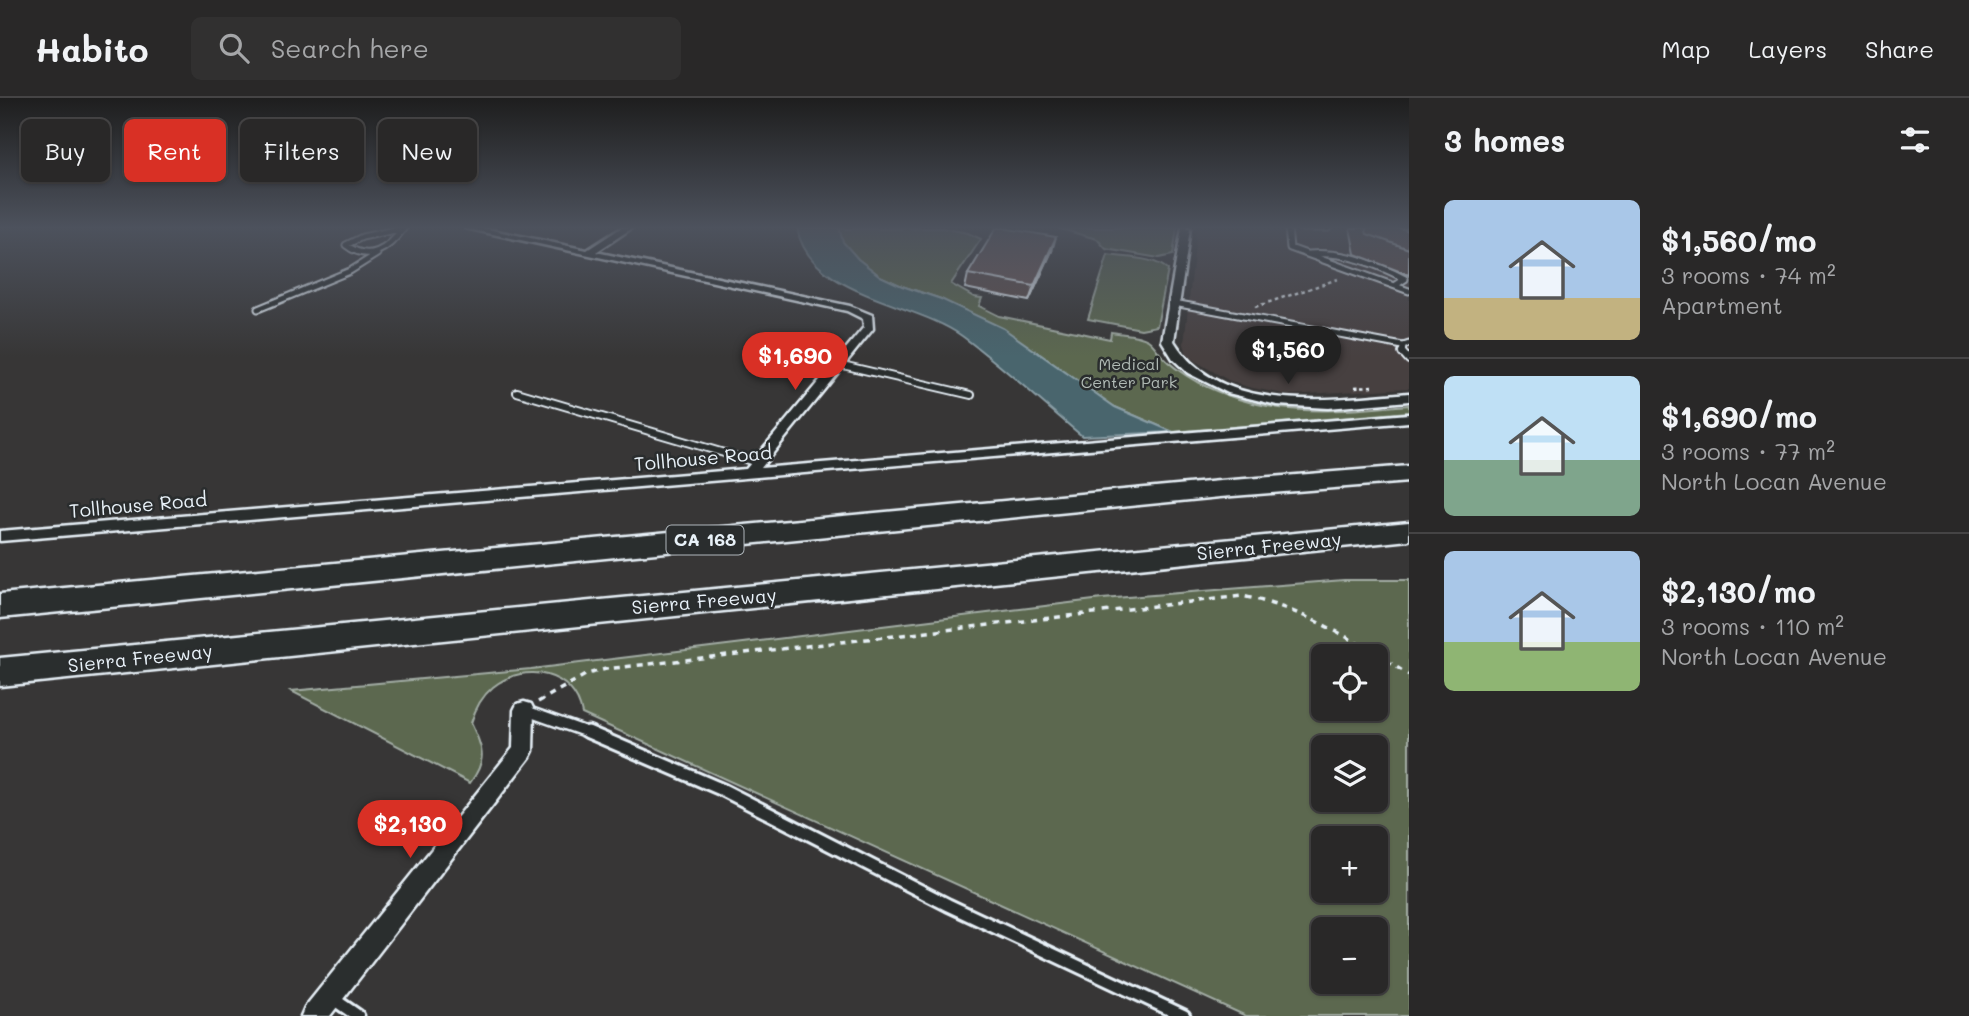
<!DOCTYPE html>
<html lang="en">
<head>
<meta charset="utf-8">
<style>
	body { margin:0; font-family:Mali,sans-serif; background:#313030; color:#f1f3f6; height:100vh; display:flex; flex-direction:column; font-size:26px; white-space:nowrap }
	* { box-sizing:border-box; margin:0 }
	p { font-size:23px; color:#a5a6a8 }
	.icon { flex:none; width:38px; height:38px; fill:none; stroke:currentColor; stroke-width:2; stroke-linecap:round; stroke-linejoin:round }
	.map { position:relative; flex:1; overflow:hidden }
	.details { display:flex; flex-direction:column; background:#292828; width:560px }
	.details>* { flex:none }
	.guide { position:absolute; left:21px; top:21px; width:665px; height:63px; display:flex; gap:14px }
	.tools { position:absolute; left:1311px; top:546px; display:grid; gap:14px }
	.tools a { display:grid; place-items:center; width:77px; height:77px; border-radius:10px; background:#292828; box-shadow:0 2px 5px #0004,0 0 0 2px #454445; font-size:35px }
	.price { position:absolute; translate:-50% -60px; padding:0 16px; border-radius:24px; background:#d93025; color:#fff; font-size:23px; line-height:46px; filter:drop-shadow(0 2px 4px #0008) }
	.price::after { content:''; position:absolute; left:50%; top:42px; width:21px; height:16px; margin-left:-10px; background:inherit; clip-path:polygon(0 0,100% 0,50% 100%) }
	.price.current { background:#222; color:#fff }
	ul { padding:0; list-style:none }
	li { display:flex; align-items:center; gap:21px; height:175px; padding:0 35px }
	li+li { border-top:2px solid #454445 }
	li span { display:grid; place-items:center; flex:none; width:196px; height:140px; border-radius:10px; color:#555 }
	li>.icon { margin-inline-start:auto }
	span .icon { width:84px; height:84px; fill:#fffc; stroke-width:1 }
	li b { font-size:30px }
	h2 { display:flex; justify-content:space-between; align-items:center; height:84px; padding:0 35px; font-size:30px }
	.pill { padding:0 24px; border-radius:10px; background:#292828; box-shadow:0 2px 5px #0004,0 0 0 2px #454445; font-size:24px; line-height:63px }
	.pill.current { background:#d93025; color:#fff }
	header { display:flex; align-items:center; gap:42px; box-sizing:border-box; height:98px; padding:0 35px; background:#292828; border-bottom:2px solid #454445 }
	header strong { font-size:33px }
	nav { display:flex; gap:38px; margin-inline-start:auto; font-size:24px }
	.search { width:490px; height:63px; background:#313030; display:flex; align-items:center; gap:18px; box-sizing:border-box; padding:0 24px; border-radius:10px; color:#a5a6a8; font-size:26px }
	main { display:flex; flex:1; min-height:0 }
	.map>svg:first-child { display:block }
	.built { fill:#474040 }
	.green { fill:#5b6850; stroke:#a2aca4; stroke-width:2; fill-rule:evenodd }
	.water { fill:#49656d; stroke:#899da5; stroke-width:2 }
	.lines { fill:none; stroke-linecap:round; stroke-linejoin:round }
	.service-far3-casing { stroke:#e8f1f8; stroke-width:9 }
	.service-far2-casing { stroke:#e8f1f8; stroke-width:10 }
	.service-far1-casing { stroke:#e8f1f8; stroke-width:14 }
	.service-casing { stroke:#e8f1f8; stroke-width:17 }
	.minor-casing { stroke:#e8f1f8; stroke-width:5 }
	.motorway-casing { stroke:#e8f1f8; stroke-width:5 }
	.path-far1 { stroke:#e8f1f8; stroke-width:2.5; stroke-dasharray:3.5 3.5; stroke-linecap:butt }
	.path { stroke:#e8f1f8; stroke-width:3.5; stroke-dasharray:6 6; stroke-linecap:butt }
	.service-far3 { stroke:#2a2d2e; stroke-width:5 }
	.service-far2 { stroke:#2a2d2e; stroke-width:6 }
	.service-far1 { stroke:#2a2d2e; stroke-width:9 }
	.service { stroke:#2a2d2e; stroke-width:11 }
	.minor { fill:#2a2d2e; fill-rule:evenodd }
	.motorway { fill:#2a2d2e; fill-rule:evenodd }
	.wall { fill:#5d4d4c; stroke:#e8f1f8; stroke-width:2 }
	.shaded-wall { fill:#4c3e3e; stroke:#e8f1f8; stroke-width:2 }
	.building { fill:#6c5958; stroke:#e8f1f8; stroke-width:2 }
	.labels { text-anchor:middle; stroke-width:5; stroke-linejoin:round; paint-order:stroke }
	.far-park-label { font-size:16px; fill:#b0bab5; stroke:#2a2d2e }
	.shield { fill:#2a2d2e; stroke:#afb6bb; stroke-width:2 }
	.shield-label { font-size:18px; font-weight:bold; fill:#e8f1f8 }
	.street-label { font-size:19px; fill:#e8f1f8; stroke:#2a2d2e }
</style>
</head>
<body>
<header>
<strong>Habito</strong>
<div class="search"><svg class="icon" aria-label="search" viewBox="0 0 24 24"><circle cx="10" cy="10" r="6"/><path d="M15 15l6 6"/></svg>Search here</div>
<nav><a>Map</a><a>Layers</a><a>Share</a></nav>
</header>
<main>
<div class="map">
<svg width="1409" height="918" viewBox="0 0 1409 918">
	<rect width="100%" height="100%" fill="#373636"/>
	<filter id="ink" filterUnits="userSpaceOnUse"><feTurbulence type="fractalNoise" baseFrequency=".0143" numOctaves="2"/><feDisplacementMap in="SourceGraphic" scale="14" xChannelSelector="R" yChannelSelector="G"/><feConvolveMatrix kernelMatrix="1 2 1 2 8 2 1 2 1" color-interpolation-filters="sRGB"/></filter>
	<g filter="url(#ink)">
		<path class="built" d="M1197,130H1409V290L1289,297L1248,289L1228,282L1195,263L1187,256L1184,246Z"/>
		<path class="green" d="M942,130L968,135L981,141L951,186L974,199L982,200L979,208L999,218L1110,241L1111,234C1122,236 1139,236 1148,242C1154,246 1157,253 1162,258C1172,269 1185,277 1197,284C1269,321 1332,314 1409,307V314L1173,334L1115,309L941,201L902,188L880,178L858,161L843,144L839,131Z
			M1057,130H1177L1173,157L1159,160L1106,151L1097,141Z
			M1108,157C1125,160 1156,159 1168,172L1157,228L1141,231L1088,221Z
			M1344,482H1409V918H1246L582,616C575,574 525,563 493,589C481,599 475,611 471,625C483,651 488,661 470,685L291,593L531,571L1102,501ZM1323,558H1376V611H1323ZM1323,649H1376V702H1323ZM1376,740V793H1323V740ZM1376,831V884H1323V831Z"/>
		<path class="water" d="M797,130H839L843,144L858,161L880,178L902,188L941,201L1003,230L1115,309L1173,334L1082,338C1042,305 1004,269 962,238C916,204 809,198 797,130Z"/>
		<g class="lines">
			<defs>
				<path id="service-far3" d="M1288,130L1290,150L1409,193
					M1302,130H1328
					M403,131C388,151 369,165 346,147L362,139L404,130
					M1309,156C1341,153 1377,166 1405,181L1396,187
					M1174,205L1403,248L1409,246
					M258,211L350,173L377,156
					M1402,256L1403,248"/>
				<path id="service-far2" d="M1402,254L1409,262
					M838,266L971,297
					M517,294L758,365"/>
				<path id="service-far1" d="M524,612L592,636"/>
				<path id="service" d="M588,634L723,692L948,807L1184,918
					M332,900L358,918"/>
				<path id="minor" d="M465,130H483L587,152L621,130H632L596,154L850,208L872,217L873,231L761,370L1409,316V324L0,443V433L746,371L864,229L863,221L847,213Z
					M1182,130H1190L1174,243C1219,319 1335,301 1409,295V303L1328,310L1277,307L1228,295L1188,275L1173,261L1162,243Z
					M524,604L531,606L534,612L533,653L530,659L330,918H301L305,909L513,650L514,612L517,606Z"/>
				<path id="motorway" d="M1409,368V384L1220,399L0,520V496L1220,383Z
					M1409,424V442L0,588V560Z"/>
			</defs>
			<use href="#service-far3" class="service-far3-casing"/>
			<use href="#service-far2" class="service-far2-casing"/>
			<use href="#service-far1" class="service-far1-casing"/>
			<use href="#service" class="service-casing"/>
			<use href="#minor" class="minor-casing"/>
			<use href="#motorway" class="motorway-casing"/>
			<path class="path-far1" d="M1255,209L1341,180
				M1355,289L1372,288"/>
			<path class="path" d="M538,604L587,576L606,571L1242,498C1304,511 1356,543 1409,577"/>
			<use href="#service-far3" class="service-far3"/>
			<use href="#service-far2" class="service-far2"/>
			<use href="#service-far1" class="service-far1"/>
			<use href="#service" class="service"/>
			<use href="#minor" class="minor"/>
			<use href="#motorway" class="motorway"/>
		</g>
		<path class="wall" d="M1350,130H1409V177L1355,156Z
			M1052,153L1029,203L965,190L968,176Z"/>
		<path class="shaded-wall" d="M1056,139L1052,153L1029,203L1034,188Z"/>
		<path class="building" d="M996,130H1003L1056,139L1034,188L968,176Z
			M1365,130H1400L1409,133V151L1367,136Z"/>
	</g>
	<linearGradient id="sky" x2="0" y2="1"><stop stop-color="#1e1e1e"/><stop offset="0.5" stop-color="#4d525d"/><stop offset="1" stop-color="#4d525d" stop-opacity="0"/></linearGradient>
	<rect width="1409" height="259" fill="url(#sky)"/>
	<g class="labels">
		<g class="far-park-label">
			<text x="1129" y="272">Medical<tspan x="1129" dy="18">Center Park</tspan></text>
		</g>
		<rect class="shield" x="666.5" y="427.5" width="77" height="29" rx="5"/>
		<g class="shield-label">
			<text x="705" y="448">CA 168</text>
		</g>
		<g class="street-label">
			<text transform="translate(703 360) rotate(-5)" y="7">Tollhouse Road</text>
			<text transform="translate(138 407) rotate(-5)" y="7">Tollhouse Road</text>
			<text transform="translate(1269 448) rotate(-6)" y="7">Sierra Freeway</text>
			<text transform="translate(704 503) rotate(-5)" y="7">Sierra Freeway</text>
			<text transform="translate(140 560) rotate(-6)" y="7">Sierra Freeway</text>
		</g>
	</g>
</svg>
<div class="tools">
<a><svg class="icon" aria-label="locate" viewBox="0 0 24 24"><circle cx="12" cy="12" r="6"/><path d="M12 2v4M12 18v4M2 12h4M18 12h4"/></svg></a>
<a><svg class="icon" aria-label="layers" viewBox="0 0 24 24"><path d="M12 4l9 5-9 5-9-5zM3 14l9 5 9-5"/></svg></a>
<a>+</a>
<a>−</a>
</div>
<b class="price current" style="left:1288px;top:288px">$1,560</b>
<b class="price" style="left:795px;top:294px">$1,690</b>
<b class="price" style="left:410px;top:762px">$2,130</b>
<div class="guide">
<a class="pill">Buy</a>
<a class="pill current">Rent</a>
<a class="pill">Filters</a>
<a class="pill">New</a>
</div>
</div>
<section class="details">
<h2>3 homes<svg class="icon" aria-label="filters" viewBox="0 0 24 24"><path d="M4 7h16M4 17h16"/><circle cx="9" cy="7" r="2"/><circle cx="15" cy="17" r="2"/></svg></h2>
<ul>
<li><span style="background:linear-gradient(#a9c7e8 70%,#c2b280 0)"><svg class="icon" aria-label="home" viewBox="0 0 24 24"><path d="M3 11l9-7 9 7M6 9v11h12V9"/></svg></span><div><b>$1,560/mo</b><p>3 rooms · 74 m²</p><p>Apartment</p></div></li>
<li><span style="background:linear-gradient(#bfe0f5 60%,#7fa58c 0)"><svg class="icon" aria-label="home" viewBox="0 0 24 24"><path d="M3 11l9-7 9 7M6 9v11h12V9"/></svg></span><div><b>$1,690/mo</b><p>3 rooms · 77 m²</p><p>North Locan Avenue</p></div></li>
<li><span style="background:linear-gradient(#a9c7e8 65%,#8fb573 0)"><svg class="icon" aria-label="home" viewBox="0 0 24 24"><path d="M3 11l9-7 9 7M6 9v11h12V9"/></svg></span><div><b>$2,130/mo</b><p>3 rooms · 110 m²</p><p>North Locan Avenue</p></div></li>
</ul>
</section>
</main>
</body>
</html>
